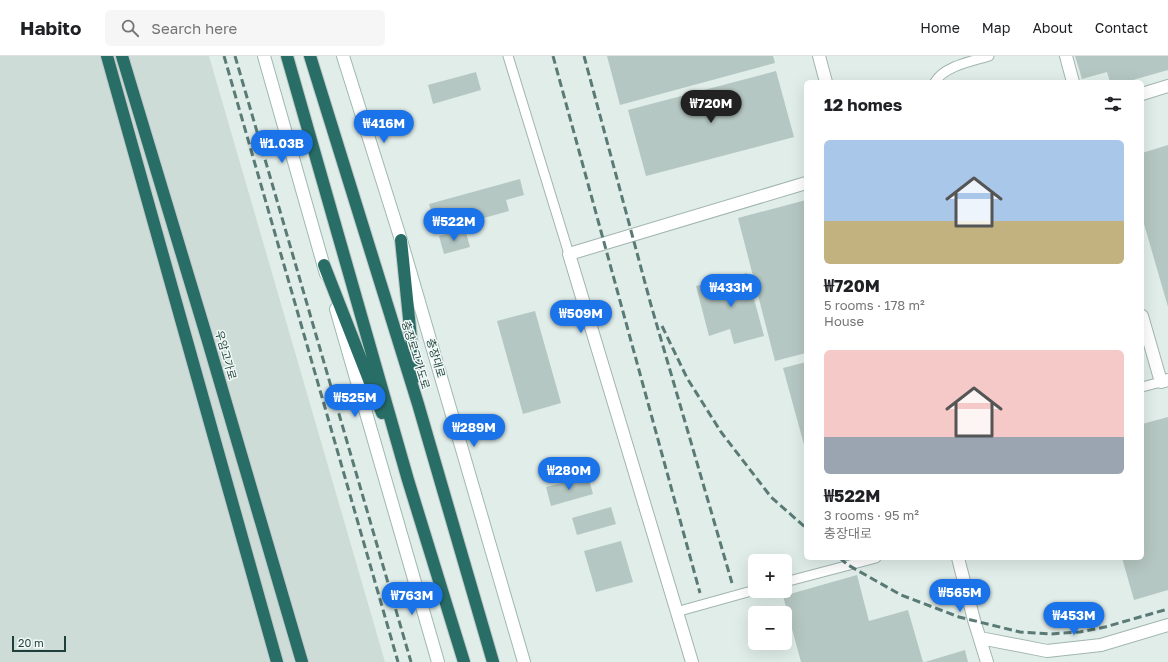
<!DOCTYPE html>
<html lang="en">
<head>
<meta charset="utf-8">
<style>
	body { margin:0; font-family:"Golos Text","Noto Sans KR",sans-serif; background:#f6f6f6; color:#202124; height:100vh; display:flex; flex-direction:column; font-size:15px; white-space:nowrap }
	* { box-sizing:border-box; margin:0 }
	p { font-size:13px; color:#757577 }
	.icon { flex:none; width:22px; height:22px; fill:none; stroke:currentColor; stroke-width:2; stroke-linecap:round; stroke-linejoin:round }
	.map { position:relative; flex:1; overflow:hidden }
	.panel { position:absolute; left:804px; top:24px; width:340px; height:480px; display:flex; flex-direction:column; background:#fff; border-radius:6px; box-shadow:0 4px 16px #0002 }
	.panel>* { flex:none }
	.fabs { position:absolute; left:748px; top:498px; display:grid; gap:8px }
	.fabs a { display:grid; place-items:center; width:44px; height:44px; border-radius:6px; background:#fff; box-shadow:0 4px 16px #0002; font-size:20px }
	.scale { position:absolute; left:12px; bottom:10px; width:54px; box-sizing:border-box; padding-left:4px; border:2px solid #1f3f3a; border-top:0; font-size:11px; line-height:14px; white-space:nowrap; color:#1f3f3a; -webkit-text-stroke:3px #f1f9f6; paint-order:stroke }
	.price { position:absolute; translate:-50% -34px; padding:0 9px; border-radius:14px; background:#1a73e8; color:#fff; font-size:13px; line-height:26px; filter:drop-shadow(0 1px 2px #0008) }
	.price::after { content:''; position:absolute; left:50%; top:24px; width:12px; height:9px; margin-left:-6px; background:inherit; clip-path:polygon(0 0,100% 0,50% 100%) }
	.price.selected { background:#222; color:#fff }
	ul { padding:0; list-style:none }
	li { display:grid; align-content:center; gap:8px; height:212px; padding:0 20px }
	li span { display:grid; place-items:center; height:124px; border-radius:6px; color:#555 }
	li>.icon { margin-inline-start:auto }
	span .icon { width:72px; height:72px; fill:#fffc; stroke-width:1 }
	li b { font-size:17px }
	h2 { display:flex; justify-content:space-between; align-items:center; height:48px; padding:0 20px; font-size:17px }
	header { display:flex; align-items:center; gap:24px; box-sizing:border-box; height:56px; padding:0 20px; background:#fff; border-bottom:1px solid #e0e0e0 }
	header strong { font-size:19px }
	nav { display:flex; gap:22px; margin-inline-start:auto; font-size:14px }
	.search { width:280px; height:36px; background:#f6f6f6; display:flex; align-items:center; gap:10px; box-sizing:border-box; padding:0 14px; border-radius:6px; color:#757577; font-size:15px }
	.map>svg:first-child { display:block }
	.built { fill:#cedcd8 }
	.building { fill:#b5c7c2 }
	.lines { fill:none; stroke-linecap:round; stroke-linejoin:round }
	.lane-casing { stroke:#a2b5b0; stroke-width:11 }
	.street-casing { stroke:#a2b5b0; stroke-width:14 }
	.secondary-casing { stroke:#9eb9b2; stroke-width:14 }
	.highway-casing { stroke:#c0c9c8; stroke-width:14 }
	.lane { stroke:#fff; stroke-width:9 }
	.street { stroke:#fff; stroke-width:12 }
	.secondary { stroke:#fff; stroke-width:12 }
	.highway { stroke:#296d67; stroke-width:12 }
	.rail { stroke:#5a7a75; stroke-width:3; stroke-dasharray:8 4; stroke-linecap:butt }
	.labels { text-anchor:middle; stroke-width:3; stroke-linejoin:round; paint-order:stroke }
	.street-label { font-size:11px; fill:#1f3f3a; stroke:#f1f9f6 }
</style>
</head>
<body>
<header>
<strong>Habito</strong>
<div class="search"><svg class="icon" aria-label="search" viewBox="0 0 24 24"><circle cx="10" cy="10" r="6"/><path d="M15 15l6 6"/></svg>Search here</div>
<nav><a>Home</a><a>Map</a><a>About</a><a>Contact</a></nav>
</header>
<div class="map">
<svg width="1168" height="606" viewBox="0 0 1168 606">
	<rect width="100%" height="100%" fill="#e0ede8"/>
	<path class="built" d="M0,0H209L385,606H0Z"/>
	<path class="building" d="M607,0H773L775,7L620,49Z
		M1075,0H1168V14L1126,26H1110L1107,16L1082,23Z
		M776,15L794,81L646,120L628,54Z
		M476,16L481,34L433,48L428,29Z
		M1168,89V251L1142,161V97Z
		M520,123L524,139L506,144L509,155L473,165L470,155L434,165L429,148Z
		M806,144V297L775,305L738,162Z
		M465,173L470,191L444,198L439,180Z
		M747,217L764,280L734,288L730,273L709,280L696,230Z
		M535,255L561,347L523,358L497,265Z
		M806,306V396L783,312Z
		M1168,361V534L1134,544L1122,502H1142V368Z
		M588,420L593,438L551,450L546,431Z
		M611,451L616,468L577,479L572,462Z
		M621,485L633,526L596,536L584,495Z
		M857,519L869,565L908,554L923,606H801L783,540Z
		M965,594L968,606H925Z"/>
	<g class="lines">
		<defs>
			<path id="lane" d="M508,0L569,198
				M935,26C944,10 973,5 989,0
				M1142,331L1161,326
				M785,526L876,502
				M676,556L755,534"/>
			<path id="street" d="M819,0L826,26
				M1066,0L1073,26
				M1142,38L1168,30
				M1142,260L1161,326L1168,324
				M958,502L974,564L987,606
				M980,582L1047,595L1101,589L1168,569
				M692,606L569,198L806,127"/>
			<path id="secondary" d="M264,0L326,218
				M343,0L401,184L524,606
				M336,253L438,606"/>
			<path id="highway" d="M107,0L277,606
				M122,0L207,282L302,606
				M287,0L408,424L464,606
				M310,0L418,348L493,606
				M401,184L415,321
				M324,209L382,357"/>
		</defs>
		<use href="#lane" class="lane-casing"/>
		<use href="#street" class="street-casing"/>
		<use href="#secondary" class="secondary-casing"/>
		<use href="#highway" class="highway-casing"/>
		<use href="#lane" class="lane"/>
		<use href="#street" class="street"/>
		<use href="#secondary" class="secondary"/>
		<use href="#highway" class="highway"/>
		<path class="rail" d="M224,0L398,606
			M235,0L411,606
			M553,0L700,537
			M584,0L651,249L732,527
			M662,270L687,322L721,376L771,441L806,472
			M840,502L848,509L901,539L959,561L1020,576L1050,578L1080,576L1105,571L1168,553"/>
	</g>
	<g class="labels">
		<g class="street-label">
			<text transform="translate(226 299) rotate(74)" y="4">우암고가로</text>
			<text transform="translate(416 299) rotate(73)" y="4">충장로고가도로</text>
			<text transform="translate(436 302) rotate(74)" y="4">충장대로</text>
		</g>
	</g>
</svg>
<div class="fabs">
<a>+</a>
<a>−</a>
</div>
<div class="scale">20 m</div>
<b class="price selected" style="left:711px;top:68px">₩720M</b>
<b class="price" style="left:384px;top:88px">₩416M</b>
<b class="price" style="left:282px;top:108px">₩1.03B</b>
<b class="price" style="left:454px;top:186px">₩522M</b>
<b class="price" style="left:731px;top:252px">₩433M</b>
<b class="price" style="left:581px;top:278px">₩509M</b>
<b class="price" style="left:355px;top:362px">₩525M</b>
<b class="price" style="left:474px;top:392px">₩289M</b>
<b class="price" style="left:569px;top:435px">₩280M</b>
<b class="price" style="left:960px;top:557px">₩565M</b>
<b class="price" style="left:412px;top:560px">₩763M</b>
<b class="price" style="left:1074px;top:580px">₩453M</b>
<section class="panel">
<h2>12 homes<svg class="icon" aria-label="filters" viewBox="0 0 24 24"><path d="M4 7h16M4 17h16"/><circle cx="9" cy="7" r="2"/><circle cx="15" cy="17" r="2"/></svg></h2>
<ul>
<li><span style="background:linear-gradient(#a9c7e8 65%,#c2b280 0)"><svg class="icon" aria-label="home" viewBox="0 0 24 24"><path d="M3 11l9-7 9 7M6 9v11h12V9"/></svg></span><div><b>₩720M</b><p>5 rooms · 178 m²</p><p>House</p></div></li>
<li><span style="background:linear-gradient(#f6c9c9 70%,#9aa5b1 0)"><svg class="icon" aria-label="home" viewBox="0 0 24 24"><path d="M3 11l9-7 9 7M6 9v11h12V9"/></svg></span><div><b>₩522M</b><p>3 rooms · 95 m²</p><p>충장대로</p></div></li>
</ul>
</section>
</div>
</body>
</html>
